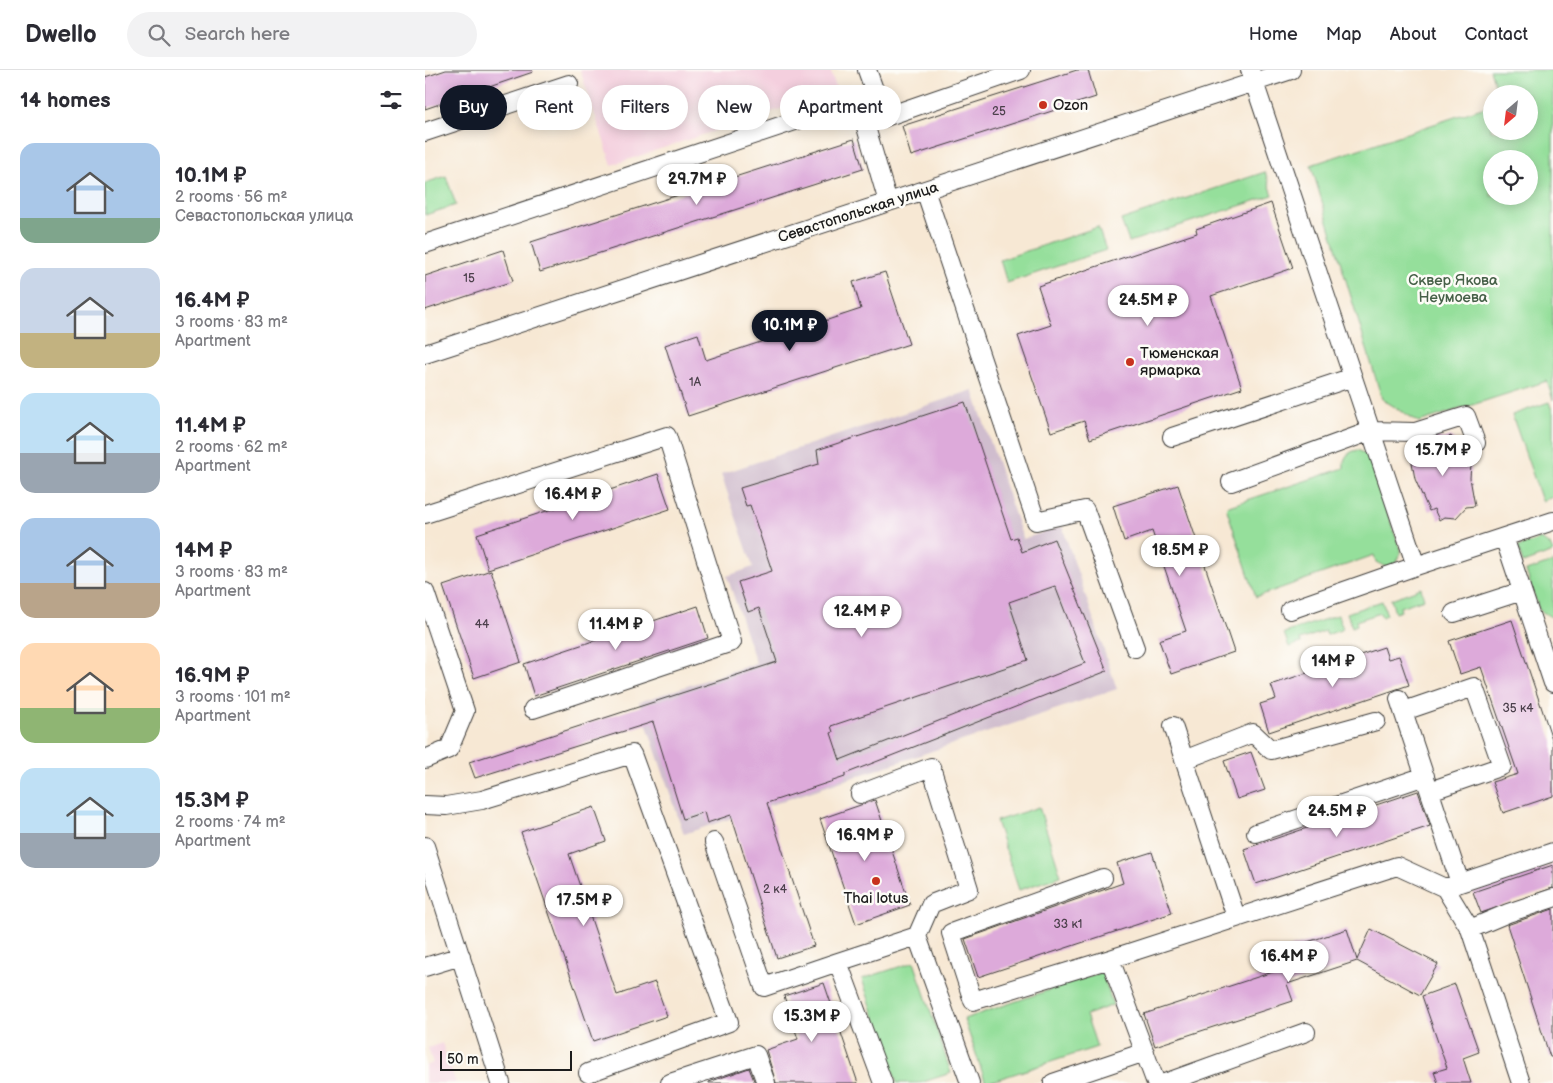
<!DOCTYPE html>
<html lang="en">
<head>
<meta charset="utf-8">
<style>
	body { margin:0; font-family:"Balsamiq Sans",sans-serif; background:#f2f2f3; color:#2b2b33; height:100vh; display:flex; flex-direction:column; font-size:19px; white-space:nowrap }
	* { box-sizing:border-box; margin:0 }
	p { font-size:16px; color:#7c7c81 }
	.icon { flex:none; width:28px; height:28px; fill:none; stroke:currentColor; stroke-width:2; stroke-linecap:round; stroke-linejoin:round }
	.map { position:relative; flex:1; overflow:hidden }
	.panel { display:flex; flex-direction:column; background:#fff; width:425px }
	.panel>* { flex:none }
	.hud { position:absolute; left:15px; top:15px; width:475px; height:45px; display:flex; gap:10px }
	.needle { width:32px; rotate:208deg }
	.buttons { position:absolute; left:1058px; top:15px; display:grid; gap:10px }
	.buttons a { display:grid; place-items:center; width:55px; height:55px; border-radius:50%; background:#fff; box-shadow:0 2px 12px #0003; font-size:25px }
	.scale { position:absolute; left:15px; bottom:12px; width:132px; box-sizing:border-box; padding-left:5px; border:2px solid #1c1c1c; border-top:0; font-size:14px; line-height:18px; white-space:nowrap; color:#1c1c1c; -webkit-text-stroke:4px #fdfcf7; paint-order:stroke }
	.price { position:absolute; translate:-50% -42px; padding:0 11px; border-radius:18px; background:#fff; color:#222; font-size:16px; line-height:32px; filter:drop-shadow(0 1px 2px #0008) }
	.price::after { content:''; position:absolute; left:50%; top:30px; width:15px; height:11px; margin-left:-8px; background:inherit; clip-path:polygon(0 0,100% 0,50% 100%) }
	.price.active { background:#111827; color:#fff }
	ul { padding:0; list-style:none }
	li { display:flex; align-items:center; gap:15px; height:125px; padding:0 20px }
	li span { display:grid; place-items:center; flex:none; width:140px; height:100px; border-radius:15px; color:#555 }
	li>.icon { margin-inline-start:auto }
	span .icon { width:60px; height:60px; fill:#fffc; stroke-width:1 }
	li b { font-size:21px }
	h2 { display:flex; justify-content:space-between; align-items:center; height:60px; padding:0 20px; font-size:21px }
	.chip { padding:0 18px; border-radius:22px; background:#fff; box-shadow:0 2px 12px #0003; font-size:18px; line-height:45px }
	.chip.active { background:#111827; color:#fff }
	header { display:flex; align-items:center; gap:30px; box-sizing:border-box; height:70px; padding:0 25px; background:#fff; border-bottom:1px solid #e1e1e2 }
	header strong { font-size:24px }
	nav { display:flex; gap:28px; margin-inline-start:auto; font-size:18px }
	.search { width:350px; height:45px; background:#f2f2f3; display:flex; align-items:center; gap:12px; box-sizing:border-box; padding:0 18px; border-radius:28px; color:#7c7c81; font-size:19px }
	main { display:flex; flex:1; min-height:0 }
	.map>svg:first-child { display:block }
	.built { fill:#f4cfde }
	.industrial { fill:#d0bdce }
	.green { fill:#95df9b; stroke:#587e5c; fill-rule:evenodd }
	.building { fill:#ddaada; fill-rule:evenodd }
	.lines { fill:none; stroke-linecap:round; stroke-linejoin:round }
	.minor-casing { stroke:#3d3b38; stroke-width:20 }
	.minor { stroke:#fff; stroke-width:18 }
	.poi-dot { fill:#c8321e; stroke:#fdfcf7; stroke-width:2 }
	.labels { text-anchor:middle; stroke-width:5; stroke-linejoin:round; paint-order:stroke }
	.number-label { font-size:12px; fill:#4c404c }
	.poi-label { font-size:15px; fill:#1c1c1c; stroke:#fdfcf7; text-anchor:start }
	.street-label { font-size:15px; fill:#1c1c1c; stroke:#fdfcf7 }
	.park-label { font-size:15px; fill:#466048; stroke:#fdfcf7 }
</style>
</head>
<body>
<header>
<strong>Dwello</strong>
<div class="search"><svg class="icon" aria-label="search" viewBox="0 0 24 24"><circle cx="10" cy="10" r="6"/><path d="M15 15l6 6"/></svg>Search here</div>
<nav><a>Home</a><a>Map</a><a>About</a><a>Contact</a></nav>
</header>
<main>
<section class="panel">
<h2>14 homes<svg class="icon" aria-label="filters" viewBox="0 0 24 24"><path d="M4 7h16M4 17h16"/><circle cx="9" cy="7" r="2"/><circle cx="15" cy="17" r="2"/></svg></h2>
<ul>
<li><span style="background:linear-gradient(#a9c7e8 75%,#7fa58c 0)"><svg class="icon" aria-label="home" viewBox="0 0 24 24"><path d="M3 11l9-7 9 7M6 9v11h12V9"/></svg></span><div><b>10.1M ₽</b><p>2 rooms · 56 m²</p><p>Севастопольская улица</p></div></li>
<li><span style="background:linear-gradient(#c9d6e8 65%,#c2b280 0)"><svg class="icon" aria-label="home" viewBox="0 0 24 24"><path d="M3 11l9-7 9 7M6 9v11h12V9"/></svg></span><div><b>16.4M ₽</b><p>3 rooms · 83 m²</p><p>Apartment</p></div></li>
<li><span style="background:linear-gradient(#bfe0f5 60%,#9aa5b1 0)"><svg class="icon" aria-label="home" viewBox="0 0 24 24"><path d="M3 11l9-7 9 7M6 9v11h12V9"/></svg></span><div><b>11.4M ₽</b><p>2 rooms · 62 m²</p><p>Apartment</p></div></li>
<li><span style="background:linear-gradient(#a9c7e8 65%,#b9a48a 0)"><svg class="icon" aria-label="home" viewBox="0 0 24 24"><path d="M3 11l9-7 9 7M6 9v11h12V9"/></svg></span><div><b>14M ₽</b><p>3 rooms · 83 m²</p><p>Apartment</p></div></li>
<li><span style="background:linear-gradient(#ffd9b3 65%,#8fb573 0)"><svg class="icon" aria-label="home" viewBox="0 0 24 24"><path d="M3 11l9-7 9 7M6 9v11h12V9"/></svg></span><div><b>16.9M ₽</b><p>3 rooms · 101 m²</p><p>Apartment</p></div></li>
<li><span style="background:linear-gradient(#bfe0f5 65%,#9aa5b1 0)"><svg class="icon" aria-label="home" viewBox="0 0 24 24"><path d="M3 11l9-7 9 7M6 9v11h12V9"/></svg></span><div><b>15.3M ₽</b><p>2 rooms · 74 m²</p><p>Apartment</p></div></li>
</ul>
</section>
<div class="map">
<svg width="1128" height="1013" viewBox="0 0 1128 1013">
	<rect width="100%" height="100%" fill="#fdfcf7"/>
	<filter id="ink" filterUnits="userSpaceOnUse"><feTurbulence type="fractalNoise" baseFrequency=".02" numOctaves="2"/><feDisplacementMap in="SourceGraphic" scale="10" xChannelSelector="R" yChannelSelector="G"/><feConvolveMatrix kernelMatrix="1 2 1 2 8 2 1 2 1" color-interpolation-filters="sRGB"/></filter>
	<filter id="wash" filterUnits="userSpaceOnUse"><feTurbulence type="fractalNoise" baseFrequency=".0096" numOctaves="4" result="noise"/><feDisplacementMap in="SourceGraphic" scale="20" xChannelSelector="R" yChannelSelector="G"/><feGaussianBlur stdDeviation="1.12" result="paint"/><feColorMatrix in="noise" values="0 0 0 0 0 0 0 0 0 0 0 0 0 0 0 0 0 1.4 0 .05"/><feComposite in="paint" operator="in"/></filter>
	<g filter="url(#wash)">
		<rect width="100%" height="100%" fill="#f7e8d4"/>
		<path class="built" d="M155,0H405L412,20L187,95Z
			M17,973L31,1013H0V996L8,993L3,978Z"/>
		<path class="industrial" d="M548,320L598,469L637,456L692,619L259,764L214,632L331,593L302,506L328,497L296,404Z"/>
		<path class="green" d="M1065,0H1128V330L1122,311L994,352L957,329L886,95L1066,35V61H1104V24H1073ZM1066,89H1104V126H1066Z
			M840,102L848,125L704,172L696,150Z
			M21,106L31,135L0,145V113Z
			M673,157L681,180L582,213L575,190Z
			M1124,332L1128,343V427L1117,431L1087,345Z
			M933,380L942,385L944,389L975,479C976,489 971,495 961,497L951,492L949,485L831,527L801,437L919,398C918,388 922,382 933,380Z
			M1116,469L1125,475L1128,482L1098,493L1093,477Z
			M1128,492V548L1114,540L1101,501Z
			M996,518L999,529L975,537L976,541L970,543L966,529Z
			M957,531L962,545L957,547L955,543L931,551L932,555L927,557L922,543Z
			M913,545L918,559L902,565L900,561L875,570L876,573L864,577L859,563Z
			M614,737L636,806L594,820L571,751Z
			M489,892L526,1003L495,1013H472L437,909Z
			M677,902L688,935L661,945L672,977L561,1013L539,949Z"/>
		<g id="blocks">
			<path class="building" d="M21,0H107L108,2L0,39V7Z
				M652,0H663L671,27L486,86L477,56Z
				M429,69L438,99L115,202L106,172Z
				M846,133L868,198L786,226L817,318L665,369L659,351L626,362L593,266L626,255L613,216L772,163L771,159Z
				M78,180L88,211L0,240V206Z
				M460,202L484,274L263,346L240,275L273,264L281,290L436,239L428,212Z
				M540,332L586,469L592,467L597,482L629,469L682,601L420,704V707L342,733L389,876L352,888L306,745L282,753L279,742L258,749L228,652L50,708L44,692L352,592L334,538L323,542L313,512L347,501L325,435L321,436L315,418L394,394L392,380ZM630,516L660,593L415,690L406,663L408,662L406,656L603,590L584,532Z
				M1012,366L1018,369L1026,366L1046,394L1045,408L1050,436L1041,437L1031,448L1019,447L1014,450L1009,439L1004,441L990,409L986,387H991L989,374Z
				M233,404L245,439L63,499L52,464Z
				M753,415L809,582L746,604L734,570L761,561L727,461L699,471L688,436Z
				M66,500L96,592L49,608L18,516Z
				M273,536L283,568L109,626L99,594Z
				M1087,550L1128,672V726L1078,743L1067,712L1093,704L1056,597L1035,604L1024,571Z
				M959,577L963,589L974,586L984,615L844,662L835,634L851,629L846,615Z
				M826,682L840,720L812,729L799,691Z
				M993,721L1005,756L831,814L819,779Z
				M450,730L485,835L431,854L395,749Z
				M169,737L181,771L144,784L192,925L230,912L242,946L168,971L96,762Z
				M727,782L747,843L553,907L540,869L698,813L692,793Z
				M1128,795V818L1056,843L1048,822Z
				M1128,839V987H1125L1082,855Z
				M922,859L932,890L946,859L1013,894L995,925L932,891L862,914L868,931L730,976L719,944L857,899L852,882Z
				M399,913L433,1013H351L341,980L373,969L359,926Z
				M1030,914L1054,982L1038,988L1046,1013H1013L1009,1002L1022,998L997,926Z
				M324,998L330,1013H284V1012Z"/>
		</g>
	</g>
	<g filter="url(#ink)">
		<use href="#blocks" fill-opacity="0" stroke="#3d3b38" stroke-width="1"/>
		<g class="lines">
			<defs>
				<path id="minor" d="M825,0L991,496L1079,467L1128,613
					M433,30L451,25L442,0
					M440,54L596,0
					M0,62L144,14
					M500,120L611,451L660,440L710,578
					M0,174L433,30L463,132
					M0,284L866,0
					M747,367L928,307
					M806,412L946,361L990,362L1041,346L1051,373
					M0,444L242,366L307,572L108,639
					M1079,467L1128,451
					M0,522L40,641L24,679L0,689
					M865,540L991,496
					M1029,543L1097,521
					M974,629L1035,813
					M979,641L1049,617L1077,696L1005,721
					M748,656L811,847
					M759,690L828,663L846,680L951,651
					M435,724L506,697L544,819L506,834L492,866
					M0,735L21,736L57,730L207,684L304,952L163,1003
					M831,763L1000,706
					M289,772L339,917L413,892
					M0,776L76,1013
					M678,808L526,863L548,931L685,889L972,796L1020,818
					M1045,859L1083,843L1128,828
					M685,889L731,1013
					M0,897L36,886
					M245,1013L331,985L341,1013
					M458,1013L413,892L492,866L545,1013
					M628,1013L720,982
					M740,1013L881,962
					M1096,1013L1045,859L1020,818L1128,782"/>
			</defs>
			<use href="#minor" class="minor-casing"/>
			<use href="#minor" class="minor"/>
		</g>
	</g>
	<g class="poi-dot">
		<circle cx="618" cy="35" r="5"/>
		<circle cx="705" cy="292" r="5"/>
		<circle cx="451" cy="811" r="5"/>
	</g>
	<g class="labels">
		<g class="number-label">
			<text x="574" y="45">25</text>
			<text x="44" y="212">15</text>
			<text x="270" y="316">1А</text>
			<text x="57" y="558">44</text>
			<text x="1093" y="642">35 к4</text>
			<text x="350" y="823">2 к4</text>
			<text x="643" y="858">33 к1</text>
		</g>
		<g class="poi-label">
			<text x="628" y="40">Ozon</text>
			<text x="715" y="288">Тюменская<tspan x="715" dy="17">ярмарка</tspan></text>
			<text x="451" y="833" text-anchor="middle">Thai lotus</text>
		</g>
		<g class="street-label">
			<text transform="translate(433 142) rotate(-18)" y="5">Севастопольская улица</text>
		</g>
		<g class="park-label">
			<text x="1028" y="215">Сквер Якова<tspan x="1028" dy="17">Неумоева</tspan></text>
		</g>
	</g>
</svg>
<div class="buttons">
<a><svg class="needle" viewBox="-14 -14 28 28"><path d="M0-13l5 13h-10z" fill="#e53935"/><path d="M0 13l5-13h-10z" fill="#7c7c81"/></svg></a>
<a><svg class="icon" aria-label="locate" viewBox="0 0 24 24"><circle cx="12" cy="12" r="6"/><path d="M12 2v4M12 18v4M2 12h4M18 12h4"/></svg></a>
</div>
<div class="scale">50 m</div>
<b class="price" style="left:272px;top:136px">29.7M ₽</b>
<b class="price" style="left:723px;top:257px">24.5M ₽</b>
<b class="price active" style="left:365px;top:282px">10.1M ₽</b>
<b class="price" style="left:1018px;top:407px">15.7M ₽</b>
<b class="price" style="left:148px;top:451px">16.4M ₽</b>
<b class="price" style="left:755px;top:507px">18.5M ₽</b>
<b class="price" style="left:437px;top:568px">12.4M ₽</b>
<b class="price" style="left:191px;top:581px">11.4M ₽</b>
<b class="price" style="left:908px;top:618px">14M ₽</b>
<b class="price" style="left:912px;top:768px">24.5M ₽</b>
<b class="price" style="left:440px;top:792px">16.9M ₽</b>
<b class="price" style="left:159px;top:857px">17.5M ₽</b>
<b class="price" style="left:864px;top:913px">16.4M ₽</b>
<b class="price" style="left:387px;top:973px">15.3M ₽</b>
<div class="hud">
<a class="chip active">Buy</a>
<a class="chip">Rent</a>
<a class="chip">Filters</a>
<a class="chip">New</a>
<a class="chip">Apartment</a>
</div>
</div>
</main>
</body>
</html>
